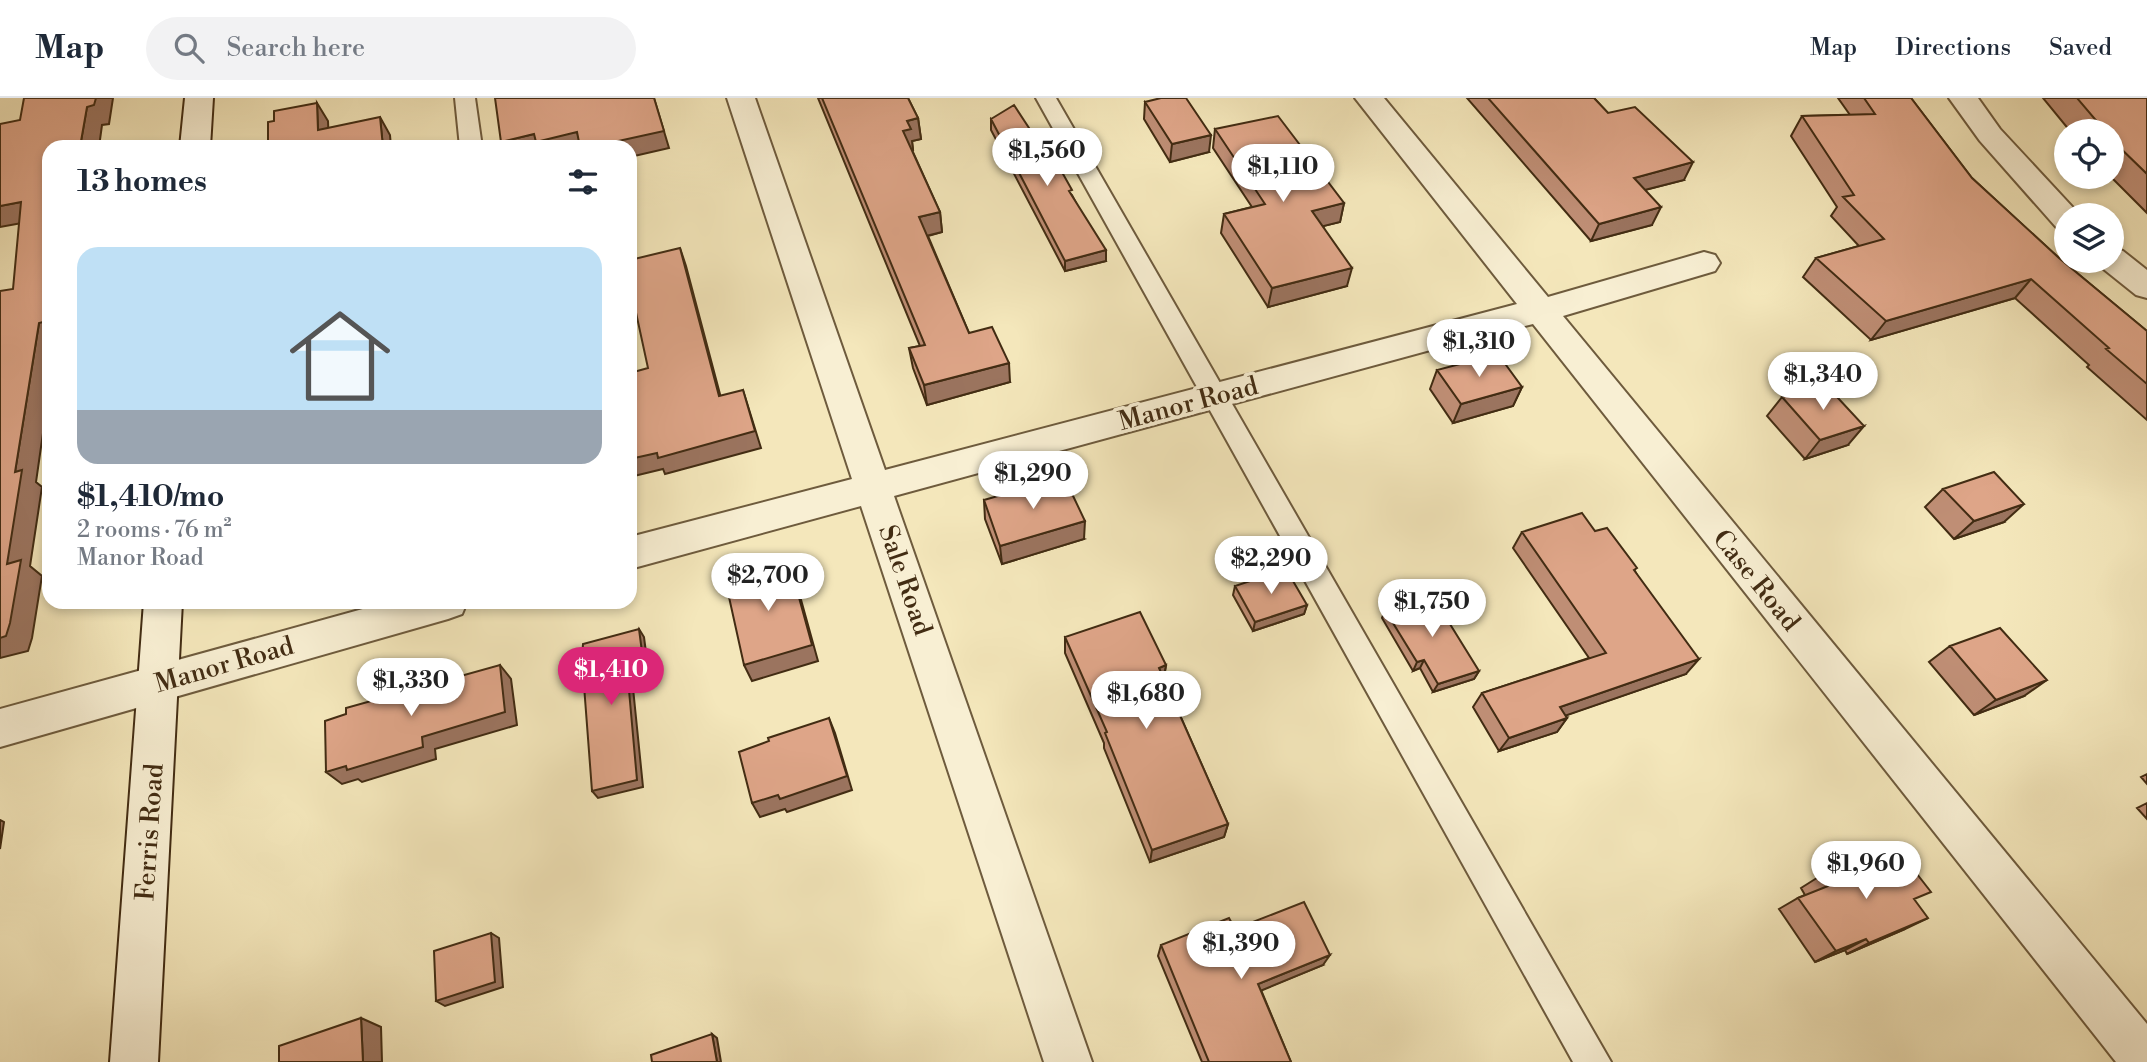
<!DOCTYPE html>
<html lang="en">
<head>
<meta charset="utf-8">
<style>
	body { margin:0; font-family:"Libre Bodoni",serif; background:#f2f2f3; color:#1f2937; height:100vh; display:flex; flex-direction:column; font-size:26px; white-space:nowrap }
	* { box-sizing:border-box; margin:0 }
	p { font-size:23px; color:#747a83 }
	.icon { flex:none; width:38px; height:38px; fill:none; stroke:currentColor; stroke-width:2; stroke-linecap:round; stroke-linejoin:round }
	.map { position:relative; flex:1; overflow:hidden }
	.panel { position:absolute; left:42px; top:42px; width:595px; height:469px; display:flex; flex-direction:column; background:#fff; border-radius:21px; box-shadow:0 4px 10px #0003 }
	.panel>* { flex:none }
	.fabs { position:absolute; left:2054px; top:21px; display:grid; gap:14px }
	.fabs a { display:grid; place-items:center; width:70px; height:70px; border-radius:50%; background:#fff; box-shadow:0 4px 10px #0003; font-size:35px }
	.price { position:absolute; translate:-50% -60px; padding:0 16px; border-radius:24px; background:#fff; color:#222; font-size:23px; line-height:46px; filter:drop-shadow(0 2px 4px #0008) }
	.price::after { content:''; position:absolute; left:50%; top:42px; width:21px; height:16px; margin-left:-10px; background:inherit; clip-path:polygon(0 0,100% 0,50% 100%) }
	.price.on { background:#db2777; color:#fff }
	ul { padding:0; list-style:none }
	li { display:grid; align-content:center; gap:14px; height:371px; padding:0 35px }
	li span { display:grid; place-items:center; height:217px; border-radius:21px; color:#555 }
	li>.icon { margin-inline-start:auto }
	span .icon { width:126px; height:126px; fill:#fffc; stroke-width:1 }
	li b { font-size:30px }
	h2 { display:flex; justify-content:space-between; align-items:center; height:84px; padding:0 35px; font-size:30px }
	header { display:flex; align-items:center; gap:42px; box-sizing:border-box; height:98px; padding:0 35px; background:#fff; border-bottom:2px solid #e0e1e3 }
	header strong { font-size:33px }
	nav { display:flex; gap:38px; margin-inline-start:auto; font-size:24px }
	.search { width:490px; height:63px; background:#f2f2f3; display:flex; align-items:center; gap:18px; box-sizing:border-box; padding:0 24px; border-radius:38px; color:#747a83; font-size:26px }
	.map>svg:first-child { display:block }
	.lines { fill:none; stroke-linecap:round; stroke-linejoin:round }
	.lane-casing { stroke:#6e5b3d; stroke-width:4 }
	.street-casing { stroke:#6e5b3d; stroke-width:4 }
	.secondary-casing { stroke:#422c13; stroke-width:4 }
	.lane { fill:#f8efd3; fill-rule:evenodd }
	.street { fill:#f8efd3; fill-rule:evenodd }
	.secondary { fill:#f8efd3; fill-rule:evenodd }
	.wall { fill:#bf8e75; stroke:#422c13; stroke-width:2 }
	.shaded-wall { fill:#9b745f; stroke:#422c13; stroke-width:2 }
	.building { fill:#dea588; stroke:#422c13; stroke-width:2 }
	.labels { text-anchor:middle; stroke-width:7; stroke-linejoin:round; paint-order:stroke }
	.street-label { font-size:26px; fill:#422c13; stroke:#f8efd3 }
</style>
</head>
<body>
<header>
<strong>Map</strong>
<div class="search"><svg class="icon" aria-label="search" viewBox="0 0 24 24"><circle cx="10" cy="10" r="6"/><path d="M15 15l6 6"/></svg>Search here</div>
<nav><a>Map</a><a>Directions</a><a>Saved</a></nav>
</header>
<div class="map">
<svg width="2147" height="964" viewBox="0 0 2147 964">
	<rect width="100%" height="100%" fill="#f4e7bb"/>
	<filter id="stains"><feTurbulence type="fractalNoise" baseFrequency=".00286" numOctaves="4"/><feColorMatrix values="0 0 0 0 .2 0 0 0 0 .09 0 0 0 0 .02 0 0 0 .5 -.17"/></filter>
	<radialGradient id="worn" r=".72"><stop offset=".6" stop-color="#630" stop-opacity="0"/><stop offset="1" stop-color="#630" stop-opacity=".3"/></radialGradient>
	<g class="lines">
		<defs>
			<path id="lane" d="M455,0H475L482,49H460Z
				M1036,0H1056L1611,964H1573Z"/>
			<path id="street" d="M727,0H755L885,372L1517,206L1355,0H1384L1548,199L1704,154L1715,157L1720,165L1715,173L1563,218L2147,926V964H2116L1533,226L1478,239L894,398L1092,964H1044L861,408L630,471V439L852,381Z
				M1949,0H1978L2000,31L2078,115L2079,117H2067V132L2056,129L1980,43Z
				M2112,150L2123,153L2147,172V200L2136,197L2101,169L2097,163H2112Z
				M388,504H467L462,516L448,521L0,649V611Z"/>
			<path id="secondary" d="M185,0H213L210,49H180Z
				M144,504H182L158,964H110Z"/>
		</defs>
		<use href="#lane" class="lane-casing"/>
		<use href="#street" class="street-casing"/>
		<use href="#secondary" class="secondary-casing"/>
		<use href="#lane" class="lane"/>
		<use href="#street" class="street"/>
		<use href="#secondary" class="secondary"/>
	</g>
	<path class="wall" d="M818,0H908L918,20L921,41L912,43L913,52H912L940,114L942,134L928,138L969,235L1010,284L927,307L913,270L909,250L920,248Z
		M1467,0H1594L1608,15L1684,82L1645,92L1652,127L1591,143Z
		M1838,0H1911L1972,80L2059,160L2147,233V322L2087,269L2089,267L2015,200L1871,242L1803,179L1816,160L1859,148L1831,118L1837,109L1791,38L1802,18L1850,17Z
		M2043,0H2147V115L2111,79H2112V33H2070Z
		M1145,4L1209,54L1170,64L1144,21Z
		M991,21L1072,97L1106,163L1065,173L991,32Z
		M1215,31L1344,105L1340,124L1323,128L1347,188L1268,209L1221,135L1224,116L1252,109L1213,50Z
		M1437,272L1522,289L1513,308L1453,325L1430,291Z
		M1782,299L1848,347L1805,361L1767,318Z
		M1943,391L2004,424L1954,441L1925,409Z
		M984,402L1084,441L1002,466L985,421Z
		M1595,433L1635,473L1686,576L1566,617L1567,620L1557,634L1499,653L1473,609L1482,595L1589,560L1513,450L1522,434Z
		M1235,488L1307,507L1304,516L1253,533L1233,497Z
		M1385,512L1479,573L1474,581L1433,594L1420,570L1413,573L1382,520Z
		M1065,539L1166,567L1164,581L1228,726L1224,739L1150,764L1104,650V645L1065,555Z
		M1950,548L2024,598L1974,617L1929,564Z
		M2147,676V686L2141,679Z
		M2147,705V721L2137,710Z
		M1820,778L1915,803L1905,831L1847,856L1845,852L1815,864L1779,811L1798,800L1805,797L1801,790Z
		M1235,831L1323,867L1261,892L1291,964H1202L1158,858L1161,847Z"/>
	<path class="shaded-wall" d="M96,0H113L109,26L102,27L99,49H80L87,9Z
		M654,0L669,50L630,59V49H591Z
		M317,5L328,23L329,49L318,32Z
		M380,19L390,37L391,49H383Z
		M918,20L921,41L912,43L913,52L906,53L903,33L907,23Z
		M577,34L582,49H504L501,44L534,36Z
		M1211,37L1209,54L1170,64L1172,46Z
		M1693,64L1684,82L1625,97L1634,80Z
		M21,104L38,122L0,129V108Z
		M1344,105L1340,124L1308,132L1312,113Z
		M1661,109L1652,127L1591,143L1599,126Z
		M940,114L942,134L922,139L919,119Z
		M680,150L686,168L725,315L719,298Z
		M1106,152V163L1065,173V163Z
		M1352,170L1347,188L1268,209L1272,190Z
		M2031,181L2015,200L1871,242L1886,223Z
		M49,214V293L36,384L42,389L30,468L42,478L32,540L28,553L0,560V540L15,374L39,225Z
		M1009,265L1010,284L927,307L924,287Z
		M1522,289L1513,308L1453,325L1461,306Z
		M743,292L761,350L665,376L663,371L630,379V361Z
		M1864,328L1848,347L1805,361L1820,342Z
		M2024,406L2004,424L1954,441L1974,423Z
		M1085,423L1084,441L1002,466L1000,448Z
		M789,463L795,480L818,563L752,583L744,567Z
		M1307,507L1304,516L1253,533L1255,524Z
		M639,531L644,539L650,585L633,590L643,689L598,700L592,693Z
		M1699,561L1686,576L1550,623L1560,609Z
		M1424,562L1420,570L1413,573L1417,564Z
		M500,567L511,581L517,627L435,651L436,661L362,684L358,681L342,686L326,674L422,639Z
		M1166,567L1163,583L1159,570Z
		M1479,573L1474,581L1433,594L1438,586Z
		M2047,582L2024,598L1974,617L1996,602Z
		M829,620L835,635L852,692L787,714L785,711L760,719L752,705Z
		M1567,620L1557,634L1499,653L1509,640Z
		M0,722L4,724L0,751Z
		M1228,726L1224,739L1150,764L1152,752Z
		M1928,820L1905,831L1847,856L1869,845Z
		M491,835L499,840L503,889L445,908L436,903Z
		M1866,841L1845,852L1815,864L1836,853Z
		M1330,857L1323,867L1253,896L1258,886Z
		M361,920L381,929L382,964H363Z
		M712,936L717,940L721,964H717Z"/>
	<path class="building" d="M24,0H96L94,7L87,9L80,49H49V214L47,223L39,225L15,374L22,372L7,466L21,462L10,525L6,538L0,540V193L13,191L21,104L0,108V26L20,22Z
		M495,0H654L664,33L591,49H580L577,34L536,44L534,36L501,44Z
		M822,0H908L918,20L907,23L911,31L903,33L940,114L919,119L969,235L992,229L1009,265L924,287L909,250L925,247Z
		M1161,0H1186L1211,37L1172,46L1145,4Z
		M1488,0H1594L1608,15L1635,9L1693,64L1634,80L1661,109L1599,126Z
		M1864,0H1911L1972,80L2059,160L2147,233V286L2106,251L2109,250L2031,181L1886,223L1816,160L1884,141L1843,99L1854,97L1802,18L1875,16Z
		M2077,0H2147V76L2112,42V33H2105Z
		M317,5L318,32L380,19L383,49H268V24L274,23V13Z
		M1014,7L1048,59L1053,58L1072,92L1069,93L1106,152L1065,163L991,21Z
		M1278,18L1344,105L1312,113L1352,170L1272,190L1224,116L1265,106L1215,31Z
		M680,150L719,298L743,292L755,333L658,360L657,355L630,361V275L648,270L630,187V162Z
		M1498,256L1522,289L1461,306L1437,272Z
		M1825,286L1864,328L1820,342L1782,299Z
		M1994,374L2024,406L1974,423L1943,391Z
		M1064,379L1085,423L1000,448L984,402Z
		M1582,415L1595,433L1607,430L1637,470L1634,472L1699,561L1560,609L1567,620L1509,640L1482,595L1606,555L1522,434Z
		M789,463L812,547L744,567L725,481Z
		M1286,471L1307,507L1255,524L1235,488Z
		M1432,497L1479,573L1438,586L1424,562L1417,564L1385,512Z
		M1140,514L1166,567L1159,570L1228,726L1152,752L1105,635L1107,634L1065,539Z
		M2000,530L2047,582L1996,602L1950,548Z
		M639,531L645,577L628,581L637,682L592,693L582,561L583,546Z
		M500,567L505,614L422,639L423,649L347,672L346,668L326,674L325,623L346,616V610Z
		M829,620L847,678L780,701L778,697L752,705L739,654L769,643L768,640Z
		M1877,755L1888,769L1906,762L1931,794L1914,801L1928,820L1869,845L1866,841L1836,853L1798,800L1828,788L1820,778Z
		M1304,804L1330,857L1258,886L1291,964H1209L1161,847L1229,820L1235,831Z
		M491,835L495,884L436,903L434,853Z
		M361,920L363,964H279V948Z
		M712,936L717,964H652L651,957Z"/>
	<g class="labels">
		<g class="street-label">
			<text transform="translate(1188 305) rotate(-15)" y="9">Manor Road</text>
			<text transform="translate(906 482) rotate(71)" y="9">Sale Road</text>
			<text transform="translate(1757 482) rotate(51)" y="9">Case Road</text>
			<text transform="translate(224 566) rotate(-16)" y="9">Manor Road</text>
			<text transform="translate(149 734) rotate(-86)" y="9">Ferris Road</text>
		</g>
	</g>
	<rect width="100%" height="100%" filter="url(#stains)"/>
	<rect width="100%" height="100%" fill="url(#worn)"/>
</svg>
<div class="fabs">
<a><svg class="icon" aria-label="locate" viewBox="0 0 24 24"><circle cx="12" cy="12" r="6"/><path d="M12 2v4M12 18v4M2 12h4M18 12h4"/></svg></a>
<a><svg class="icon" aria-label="layers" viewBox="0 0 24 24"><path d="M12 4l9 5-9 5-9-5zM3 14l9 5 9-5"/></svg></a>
</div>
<b class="price" style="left:1047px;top:90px">$1,560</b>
<b class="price" style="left:1283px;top:106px">$1,110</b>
<b class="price" style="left:1479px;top:281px">$1,310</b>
<b class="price" style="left:1823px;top:314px">$1,340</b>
<b class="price" style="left:1033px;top:413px">$1,290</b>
<b class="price" style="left:1271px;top:498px">$2,290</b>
<b class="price" style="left:768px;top:515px">$2,700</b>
<b class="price" style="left:1432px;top:541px">$1,750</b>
<b class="price on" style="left:611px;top:609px">$1,410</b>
<b class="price" style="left:411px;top:620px">$1,330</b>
<b class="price" style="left:1146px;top:633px">$1,680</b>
<b class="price" style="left:1866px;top:803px">$1,960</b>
<b class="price" style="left:1241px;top:883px">$1,390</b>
<section class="panel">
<h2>13 homes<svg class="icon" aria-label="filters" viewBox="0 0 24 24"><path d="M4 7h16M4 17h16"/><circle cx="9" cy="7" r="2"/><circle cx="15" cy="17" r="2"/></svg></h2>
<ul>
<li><span style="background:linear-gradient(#bfe0f5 75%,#9aa5b1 0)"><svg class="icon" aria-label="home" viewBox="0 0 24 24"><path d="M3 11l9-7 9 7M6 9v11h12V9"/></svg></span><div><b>$1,410/mo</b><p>2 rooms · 76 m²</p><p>Manor Road</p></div></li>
</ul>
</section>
</div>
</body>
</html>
